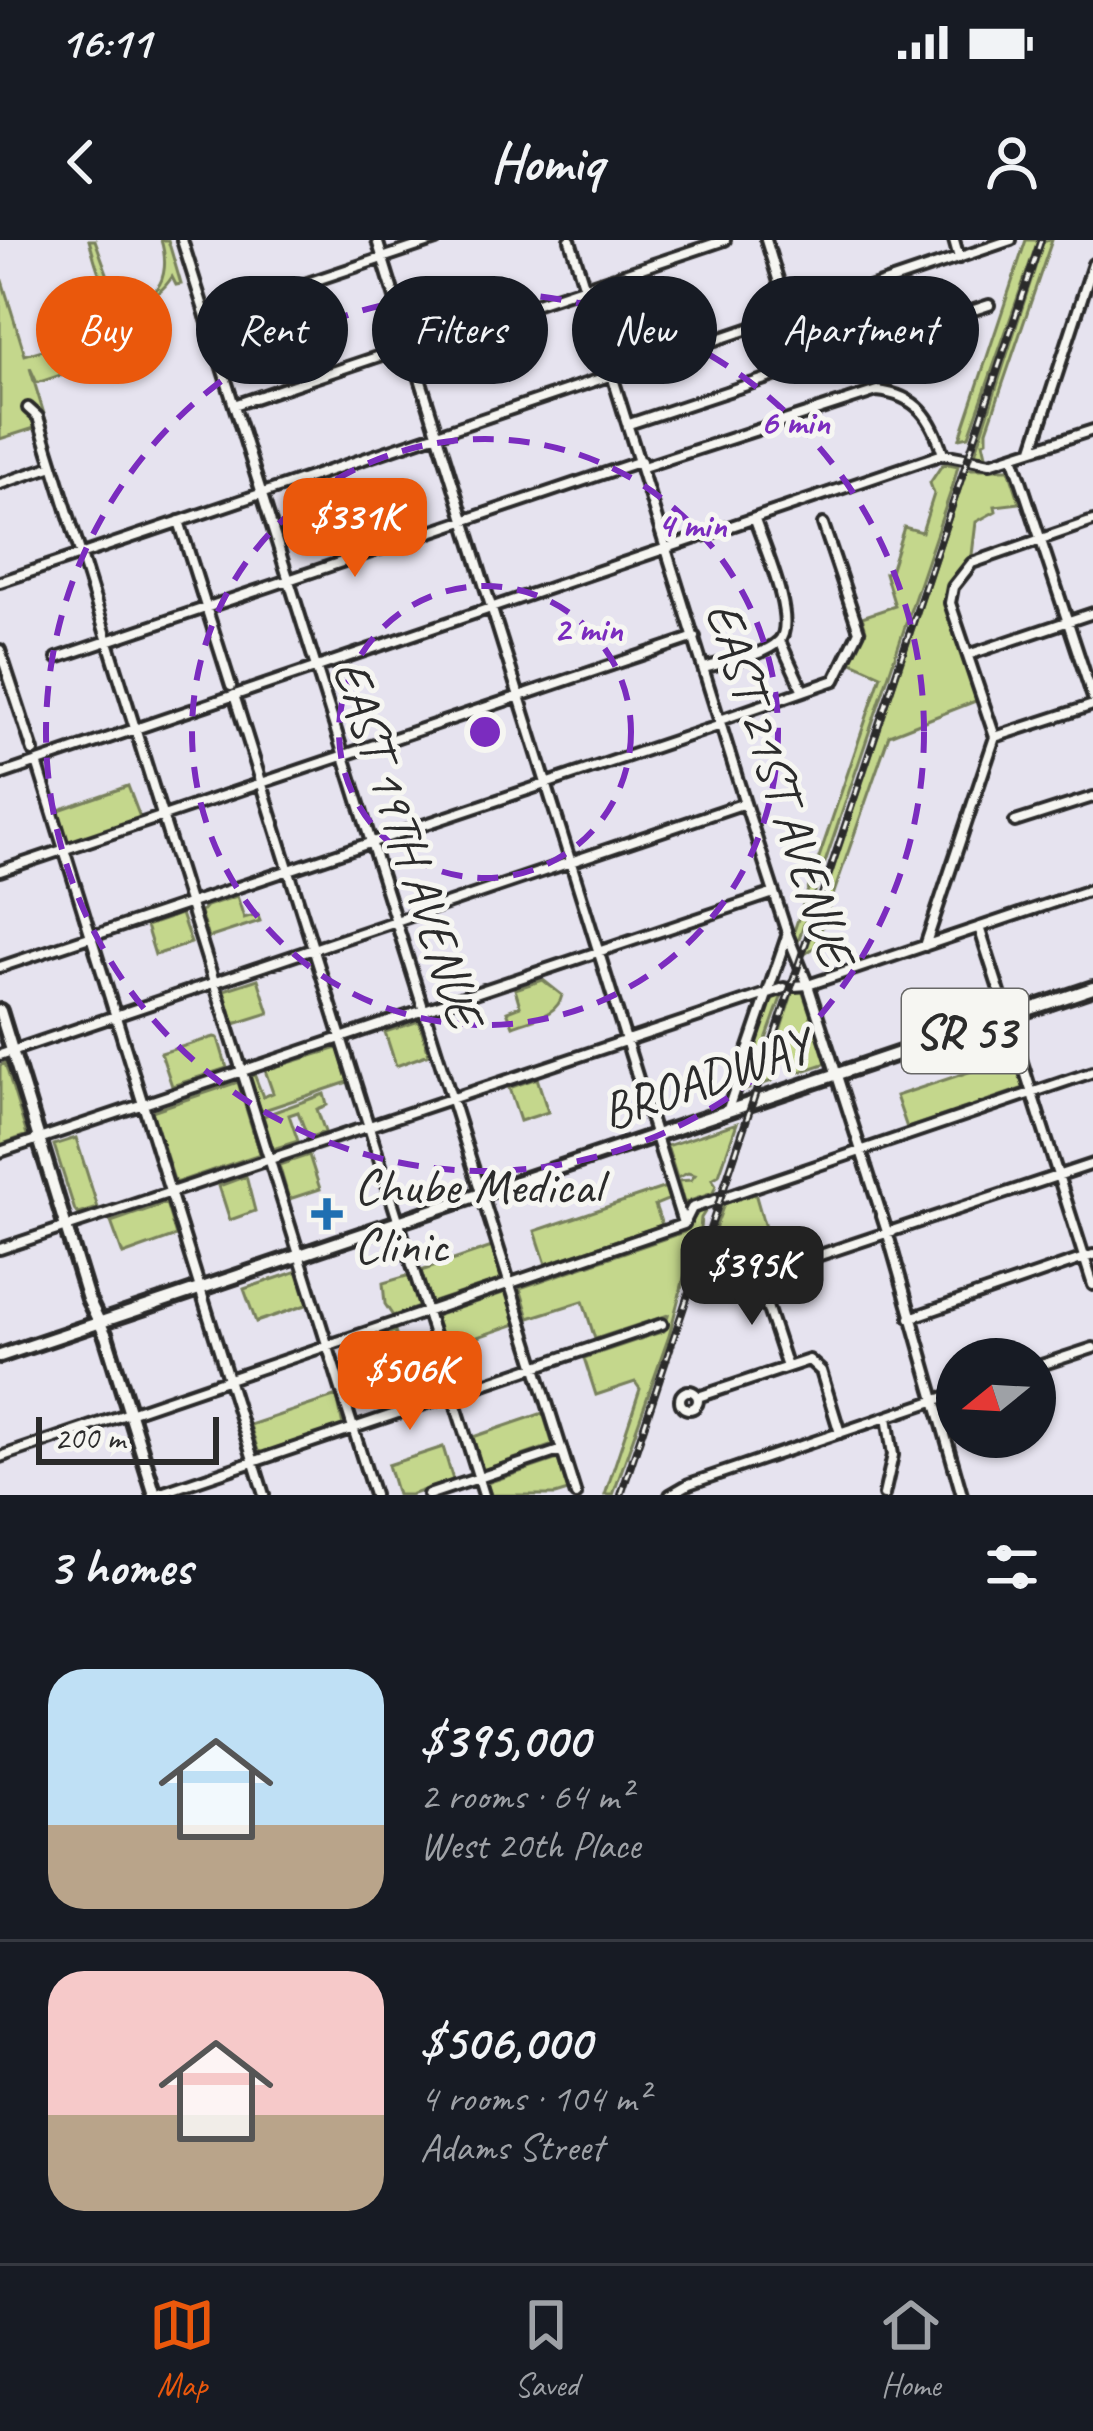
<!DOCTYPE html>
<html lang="en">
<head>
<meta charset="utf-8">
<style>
	body { margin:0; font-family:Caveat,sans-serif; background:#20242c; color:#f1f3f6; height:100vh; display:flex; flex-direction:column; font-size:45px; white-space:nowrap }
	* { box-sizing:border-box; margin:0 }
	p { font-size:39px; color:#9ea1a6 }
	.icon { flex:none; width:66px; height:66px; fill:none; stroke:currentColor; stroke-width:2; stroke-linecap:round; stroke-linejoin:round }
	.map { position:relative; height:1255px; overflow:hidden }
	.drawer { display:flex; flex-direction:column; background:#171b24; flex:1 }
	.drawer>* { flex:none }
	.hud { position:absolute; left:36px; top:36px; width:1023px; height:108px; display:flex; gap:24px }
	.needle { width:78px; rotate:252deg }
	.fabs { position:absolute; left:936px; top:1098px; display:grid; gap:24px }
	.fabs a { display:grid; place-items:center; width:120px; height:120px; border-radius:50%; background:#171b24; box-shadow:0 3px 9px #0004; font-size:60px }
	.scale { position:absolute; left:36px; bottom:30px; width:183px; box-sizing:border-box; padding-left:12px; border:6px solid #2b2b2b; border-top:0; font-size:33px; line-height:42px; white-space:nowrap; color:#2b2b2b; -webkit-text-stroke:9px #f6f6f2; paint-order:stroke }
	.price { position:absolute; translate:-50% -102px; padding:0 27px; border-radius:24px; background:#ea580c; color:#fff; font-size:39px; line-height:78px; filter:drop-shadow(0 3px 6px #0008) }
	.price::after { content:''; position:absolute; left:50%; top:72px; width:36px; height:27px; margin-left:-18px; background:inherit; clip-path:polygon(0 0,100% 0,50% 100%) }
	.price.active { background:#222; color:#fff }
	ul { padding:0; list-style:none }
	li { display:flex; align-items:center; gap:36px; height:300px; padding:0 48px }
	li+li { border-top:3px solid #363941 }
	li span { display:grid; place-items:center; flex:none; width:336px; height:240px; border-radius:36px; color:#555 }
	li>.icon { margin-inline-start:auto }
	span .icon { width:144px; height:144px; fill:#fffc; stroke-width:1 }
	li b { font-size:51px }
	h2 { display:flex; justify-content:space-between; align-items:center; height:144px; padding:0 48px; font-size:51px }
	.chip { padding:0 42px; border-radius:54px; background:#171b24; box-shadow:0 3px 9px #0004; font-size:42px; line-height:108px }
	.chip.active { background:#ea580c; color:#fff }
	.status { display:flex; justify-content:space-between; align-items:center; height:84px; padding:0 60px; background:#171b24; direction:ltr }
	.status svg { height:33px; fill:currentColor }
	header { display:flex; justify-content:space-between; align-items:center; height:156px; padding:0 48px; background:#171b24; font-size:54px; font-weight:700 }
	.dock { display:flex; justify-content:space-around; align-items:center; height:168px; border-top:3px solid #363941; background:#171b24; font-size:33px; color:#9ea1a6 }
	.dock a { display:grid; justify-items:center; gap:6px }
	.dock .active { color:#ea580c }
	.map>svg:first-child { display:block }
	.green { fill:#c4d78c; stroke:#78815c; stroke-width:3 }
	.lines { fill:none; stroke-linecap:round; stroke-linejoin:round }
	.minor-casing { stroke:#2b2b2b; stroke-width:16 }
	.major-casing { stroke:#2b2b2b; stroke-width:20 }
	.minor { stroke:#f6f6f2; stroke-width:8 }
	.major { stroke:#f6f6f2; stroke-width:10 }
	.rail-casing { stroke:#2b2b2b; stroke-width:8 }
	.rail { stroke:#f6f6f2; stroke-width:3; stroke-dasharray:9; stroke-linecap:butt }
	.ring { fill:none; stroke:#7b2cbf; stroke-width:6; stroke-dasharray:21 15 }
	.poi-dot { fill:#1f6fb2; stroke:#f6f6f2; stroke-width:4.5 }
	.labels { text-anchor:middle; stroke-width:10; stroke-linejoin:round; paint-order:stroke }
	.shield { fill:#f6f6f2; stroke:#686867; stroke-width:3 }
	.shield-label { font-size:48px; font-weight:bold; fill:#2b2b2b }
	.street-label { font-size:51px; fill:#2b2b2b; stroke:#f6f6f2 }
	.poi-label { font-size:51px; fill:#2b2b2b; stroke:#f6f6f2; text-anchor:start }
	.centre { fill:#7b2cbf; stroke:#f6f6f2; stroke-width:6 }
	.ring-label { font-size:36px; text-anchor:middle; font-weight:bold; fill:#7b2cbf; stroke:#f6f6f2; stroke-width:10; stroke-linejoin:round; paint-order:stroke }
</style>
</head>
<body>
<div class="status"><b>16:11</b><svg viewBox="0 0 49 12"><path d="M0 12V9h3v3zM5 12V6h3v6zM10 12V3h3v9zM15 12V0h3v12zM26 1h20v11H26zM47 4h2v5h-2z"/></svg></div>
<header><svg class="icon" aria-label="back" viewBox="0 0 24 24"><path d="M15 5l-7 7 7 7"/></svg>Homiq<svg class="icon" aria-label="person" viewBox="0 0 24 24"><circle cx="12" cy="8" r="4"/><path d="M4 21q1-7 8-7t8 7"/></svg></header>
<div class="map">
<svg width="1093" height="1255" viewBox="0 0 1093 1255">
	<rect width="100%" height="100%" fill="#e6e3ef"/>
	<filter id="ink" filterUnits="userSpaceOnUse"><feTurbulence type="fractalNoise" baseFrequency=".00833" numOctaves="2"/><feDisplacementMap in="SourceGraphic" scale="24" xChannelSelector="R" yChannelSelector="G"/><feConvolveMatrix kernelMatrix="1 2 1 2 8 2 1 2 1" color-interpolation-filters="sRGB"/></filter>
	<g filter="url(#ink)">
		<path class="green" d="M89,0H95L112,47C154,74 173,39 161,0H168L181,44L176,45L172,37C157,60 127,74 107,47C97,34 94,16 89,0Z
			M1026,0H1038L969,196L960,198Z
			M1044,0H1052L987,190V200L983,202L986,215L975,214Z
			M0,34L25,115L53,107L61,135L37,143L30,128L47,184L0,199Z
			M949,224L958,226L953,245L797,705L793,694L881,435L850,421L866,390L862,377L895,366L885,333L890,331L904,287L922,292L934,254L930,243L942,225Z
			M967,229H1009L1020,263L995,266L996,271L976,282L972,315L950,341L945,354L978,460L889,495L815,707L805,714Z
			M128,546L141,580L69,605L56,571Z
			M237,656L244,678L258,674L260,681L208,698L200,673L206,666Z
			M181,674L191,703L155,715L146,686Z
			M258,739L269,773L234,784L224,750Z
			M543,740L562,755C558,775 534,778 513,786L507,771L520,766L515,749Z
			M802,750L827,823L800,832L788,808L784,809L772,841L763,844L793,751Z
			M782,755L752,838L747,840L749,849L739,852L770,759Z
			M419,781L429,814L396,826L385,792Z
			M214,797L218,798L227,828L172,846L161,813Z
			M338,808L348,842L261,871L249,836L254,834L263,857L273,853L265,830Z
			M1014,817L1024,848L907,888L896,856Z
			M5,823L27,895L0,905V825Z
			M537,838L548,872L520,881L509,848Z
			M238,842L260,914L175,943L152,871Z
			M324,854L327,865L317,869L325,892L308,898L298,872L289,875L298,901L273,909L263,876Z
			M737,883L719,935L712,939L716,945L713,953L684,963L678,941L691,940L695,935L688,933L677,938L667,906Z
			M76,898L98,968L79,974L75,971L54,905Z
			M309,915L320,949L289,959L279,925Z
			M246,936L255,971L230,980L219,946Z
			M666,947L670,959L655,965L662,985L546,1024L535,991Z
			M755,953L766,991L707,1011L724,964Z
			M166,963L176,996L123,1015L111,982Z
			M708,967L701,978L699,999L686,1030L669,1096L613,1255H605L640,1149L635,1142L596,1155L584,1118L664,1091L668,1075L595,1099L583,1061L529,1078L520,1048L684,992L699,971Z
			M492,1007L502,1039L431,1063L421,1031Z
			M298,1031L309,1064L256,1082L244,1049Z
			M410,1035L419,1067L393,1076L385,1064L383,1043Z
			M506,1052L516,1084L445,1108L435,1076Z
			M395,1091L405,1123L369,1136L377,1121L365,1101Z
			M337,1156L343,1186L263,1213L258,1211L250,1185Z
			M543,1173L553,1205L483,1230L473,1197Z
			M443,1207L453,1240L410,1255H397L388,1225Z
			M558,1219L568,1251L555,1255H491L487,1243Z"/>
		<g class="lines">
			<defs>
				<path id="minor" d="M182,0L576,1255
					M377,0L683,983
					M570,0L745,563L788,696L808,745L889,998L962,1255
					M766,0L789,75
					M954,0L959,18
					M206,77L436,0
					M234,165L725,0
					M28,168L38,177L374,1255
					M629,184L989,65
					M1033,208L1093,24
					M1013,216L1093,458
					M643,227L877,151C917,155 932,178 943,214
					M0,244L53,226
					M179,281L231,446
					M0,342L1011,0
					M780,401L803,451
					M0,410L33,511
					M968,415L1093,373
					M57,418L641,221
					M704,428C725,421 763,417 779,401C798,382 763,304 755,280
					M234,455L484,1255
					M720,480L835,440L859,391L823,284
					M995,497L950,363L953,347L972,323L1093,281
					M995,497L1093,465
					M37,522L264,1255
					M0,535L943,214L990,223L1093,190
					M1015,582L1093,557
					M0,631L695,397
					M979,687L1093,1045
					M925,706L995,497
					M0,727L721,485
					M794,746L808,745L1093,649
					M0,815L745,563
					M728,869L787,696
					M0,912L774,653
					M0,1009L784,748
					M757,1036L787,1127
					M723,1054L751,1038L1093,924
					M910,1078L1093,1015
					M1035,1127L1093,1108
					M680 1160a9 9 0 1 1 18 0a9 9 0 1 1-18 0Z
					M698,1157L809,1120L821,1131L840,1193
					M0,1217L684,984L692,968L1093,832
					M155,1255L662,1084
					M428,1255L562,1210
					M670,1255L689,1244L957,1153
					M884,1255L893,1215L887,1177"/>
				<path id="major" d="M0,771L88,1059L106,1096L155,1255
					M0,1116L1093,748"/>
			</defs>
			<use href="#minor" class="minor-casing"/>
			<use href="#major" class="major-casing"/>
			<use href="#minor" class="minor"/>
			<use href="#major" class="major"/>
			<defs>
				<path id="rail" d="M621,1255L1041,0"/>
			</defs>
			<use href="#rail" class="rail-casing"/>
			<use href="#rail" class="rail"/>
		</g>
	</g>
	<g class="ring">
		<circle cx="485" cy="492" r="146"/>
		<circle cx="485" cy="492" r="293"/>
		<circle cx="485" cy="492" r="439"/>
	</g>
	<path class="poi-dot" d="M321 956h12v12h12v12h-12v12h-12v-12h-12v-12h12z"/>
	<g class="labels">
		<rect class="shield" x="902" y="749" width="126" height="84" rx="9"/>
		<g class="shield-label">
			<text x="965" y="808">SR 53</text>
		</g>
		<g class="street-label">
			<text transform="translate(781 543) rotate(72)" y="18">EAST 21ST AVENUE</text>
			<text transform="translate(409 603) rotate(72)" y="18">EAST 19TH AVENUE</text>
			<text transform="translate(705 837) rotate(-19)" y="18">BROADWAY</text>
		</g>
		<g class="poi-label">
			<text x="354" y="963">Chube Medical<tspan x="354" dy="59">Clinic</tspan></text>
		</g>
	</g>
	<circle cx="485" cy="492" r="18" class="centre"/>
	<g class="ring-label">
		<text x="795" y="194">6 min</text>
		<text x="692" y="297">4 min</text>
		<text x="588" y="401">2 min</text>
	</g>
</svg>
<div class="fabs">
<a><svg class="needle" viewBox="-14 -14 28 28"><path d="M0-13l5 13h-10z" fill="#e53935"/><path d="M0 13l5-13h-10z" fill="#9ea1a6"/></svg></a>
</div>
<div class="scale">200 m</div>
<b class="price" style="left:355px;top:340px">$331K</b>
<b class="price active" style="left:752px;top:1088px">$395K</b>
<b class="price" style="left:410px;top:1193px">$506K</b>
<div class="hud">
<a class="chip active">Buy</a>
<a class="chip">Rent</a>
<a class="chip">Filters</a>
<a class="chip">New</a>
<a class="chip">Apartment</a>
</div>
</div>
<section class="drawer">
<h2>3 homes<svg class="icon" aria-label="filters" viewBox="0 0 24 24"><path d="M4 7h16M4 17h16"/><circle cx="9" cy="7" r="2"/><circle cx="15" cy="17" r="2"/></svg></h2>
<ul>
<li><span style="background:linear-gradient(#bfe0f5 65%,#b9a48a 0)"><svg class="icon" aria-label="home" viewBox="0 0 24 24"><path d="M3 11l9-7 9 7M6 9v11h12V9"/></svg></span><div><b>$395,000</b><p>2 rooms · 64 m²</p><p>West 20th Place</p></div></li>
<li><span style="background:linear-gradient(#f6c9c9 60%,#b9a48a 0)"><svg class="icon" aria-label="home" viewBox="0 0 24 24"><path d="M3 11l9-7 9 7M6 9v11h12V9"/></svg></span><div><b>$506,000</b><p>4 rooms · 104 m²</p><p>Adams Street</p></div></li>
</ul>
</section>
<nav class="dock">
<a class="active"><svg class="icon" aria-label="map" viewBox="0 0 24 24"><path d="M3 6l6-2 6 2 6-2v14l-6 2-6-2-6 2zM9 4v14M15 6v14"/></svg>Map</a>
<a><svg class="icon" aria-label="saved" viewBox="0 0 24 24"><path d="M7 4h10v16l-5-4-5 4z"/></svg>Saved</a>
<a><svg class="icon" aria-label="home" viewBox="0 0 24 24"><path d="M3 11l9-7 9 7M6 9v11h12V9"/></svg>Home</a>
</nav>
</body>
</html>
